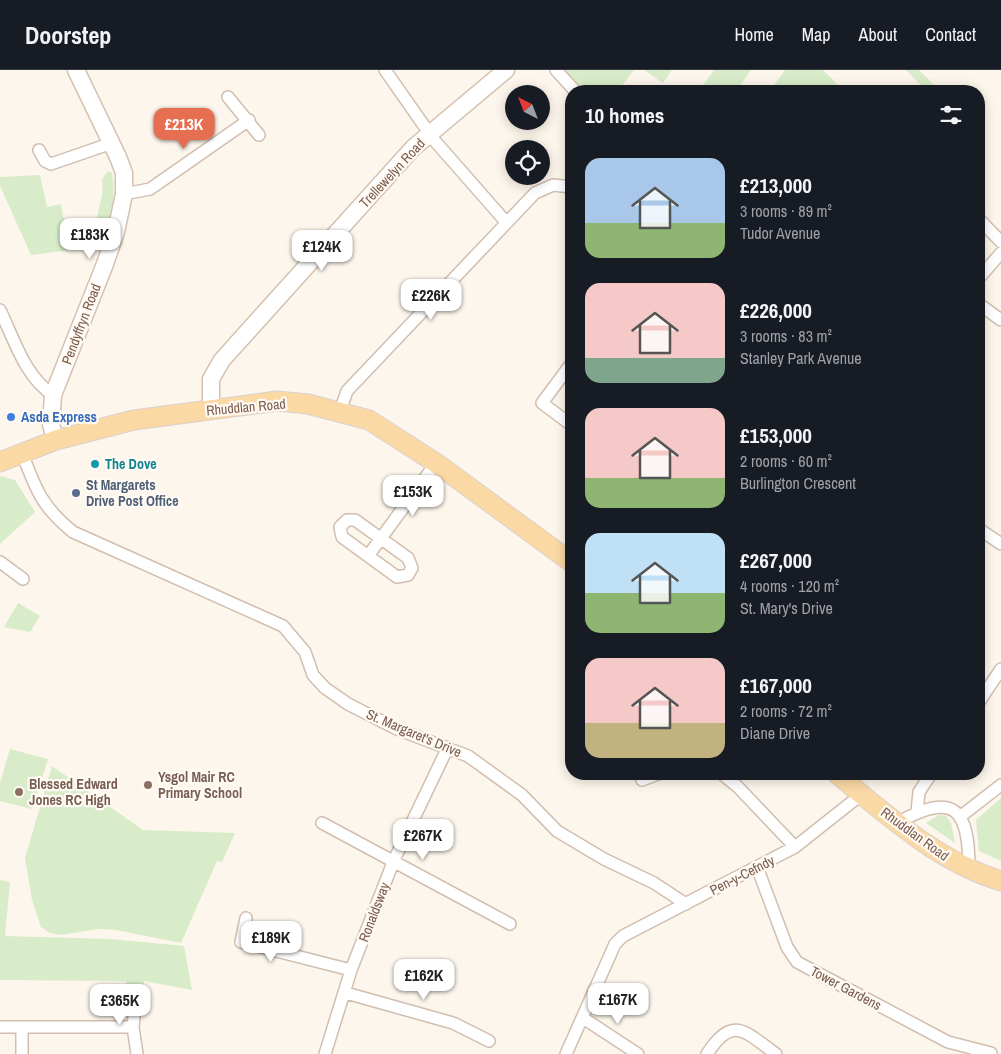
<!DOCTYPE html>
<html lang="en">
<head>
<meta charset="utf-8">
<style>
	body { margin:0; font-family:"Archivo Narrow",sans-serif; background:#20242c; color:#f1f3f6; height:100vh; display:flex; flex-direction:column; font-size:19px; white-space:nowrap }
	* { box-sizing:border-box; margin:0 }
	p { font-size:16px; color:#9ea1a6 }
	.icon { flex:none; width:28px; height:28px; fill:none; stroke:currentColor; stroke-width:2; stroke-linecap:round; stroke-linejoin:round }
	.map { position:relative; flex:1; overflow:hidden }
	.sheet { position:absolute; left:565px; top:15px; width:420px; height:695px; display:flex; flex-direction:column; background:#171b24; border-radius:20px; box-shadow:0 2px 12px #0003 }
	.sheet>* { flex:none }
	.needle { width:32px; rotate:318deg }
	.tools { position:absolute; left:505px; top:15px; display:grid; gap:10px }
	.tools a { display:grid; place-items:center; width:45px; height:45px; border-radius:50%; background:#171b24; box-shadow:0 2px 12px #0003; font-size:25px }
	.price { position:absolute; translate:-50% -42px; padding:0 11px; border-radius:10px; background:#fff; color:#222; font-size:16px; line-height:32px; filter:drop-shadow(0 1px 2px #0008) }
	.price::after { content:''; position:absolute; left:50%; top:30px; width:15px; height:11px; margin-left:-8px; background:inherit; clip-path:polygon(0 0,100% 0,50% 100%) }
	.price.selected { background:#e76f51; color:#fff }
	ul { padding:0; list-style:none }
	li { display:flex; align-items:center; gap:15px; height:125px; padding:0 20px }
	li span { display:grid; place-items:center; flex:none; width:140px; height:100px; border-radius:15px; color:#555 }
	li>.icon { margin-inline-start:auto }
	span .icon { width:60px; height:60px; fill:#fffc; stroke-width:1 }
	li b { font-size:21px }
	h2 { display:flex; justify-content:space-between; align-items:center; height:60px; padding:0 20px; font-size:21px }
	header { display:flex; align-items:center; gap:30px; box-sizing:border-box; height:70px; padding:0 25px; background:#171b24; border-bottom:1px solid #363941 }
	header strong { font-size:24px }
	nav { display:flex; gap:28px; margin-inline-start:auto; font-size:18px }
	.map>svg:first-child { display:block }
	.green { fill:#d8ecc9 }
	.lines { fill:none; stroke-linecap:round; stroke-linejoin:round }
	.street-casing { stroke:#d1beb0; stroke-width:14 }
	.secondary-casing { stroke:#d6c0b0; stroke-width:19 }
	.primary-casing { stroke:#dad1cd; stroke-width:21 }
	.street { stroke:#fff; stroke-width:11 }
	.secondary { stroke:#fff; stroke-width:16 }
	.primary { stroke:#fbd9a5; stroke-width:19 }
	.shop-dot { fill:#3f7fe0; stroke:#fffaf3; stroke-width:2 }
	.culture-dot { fill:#0f9aa8; stroke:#fffaf3; stroke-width:2 }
	.service-dot { fill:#5c6f8a; stroke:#fffaf3; stroke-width:2 }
	.education-dot { fill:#8d6e63; stroke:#fffaf3; stroke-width:2 }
	.labels { text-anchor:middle; stroke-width:4.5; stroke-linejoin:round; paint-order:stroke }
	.street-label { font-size:14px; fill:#7a5c4d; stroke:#fffaf3 }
	.shop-label { font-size:14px; font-weight:bold; fill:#366cbe; stroke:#fffaf3; text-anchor:start }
	.culture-label { font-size:14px; font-weight:bold; fill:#0d838f; stroke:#fffaf3; text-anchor:start }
	.service-label { font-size:14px; font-weight:bold; fill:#4e5e75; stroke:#fffaf3; text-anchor:start }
	.education-label { font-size:14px; font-weight:bold; fill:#785e54; stroke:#fffaf3; text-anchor:start }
</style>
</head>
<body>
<header>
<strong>Doorstep</strong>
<nav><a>Home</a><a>Map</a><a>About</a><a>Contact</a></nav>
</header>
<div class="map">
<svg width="1001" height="984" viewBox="0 0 1001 984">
	<rect width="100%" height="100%" fill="#fdf6ec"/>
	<path class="green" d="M561,0H634L618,21H580Z
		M644,0H672L663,13Z
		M714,0H751L736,21H699Z
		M785,0H823L844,21H770Z
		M906,0H919L940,21H926Z
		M108,101L112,103C117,129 109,151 102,176L31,185L0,116V107L40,105L47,137L61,134L66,162L80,159L91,162L96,159C96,140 105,127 102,109Z
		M0,406L15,410L35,442L0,474Z
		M18,533L40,546L30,562L4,557Z
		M10,679L48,689L32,739L0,731V713Z
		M52,696L143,760L235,763L222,792L217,791L181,873L116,860L99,859L60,865L50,863L41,857L32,830L25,788Z
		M1001,728V791L979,781L976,750Z
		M939,745L946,746L951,753L955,773L926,753Z
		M0,810L10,812L5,866L110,869L184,876L192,920L144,911V926L127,927L126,911L0,910Z"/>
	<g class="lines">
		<defs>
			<path id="street" d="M385,0L434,70L506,152
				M556,0L575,21
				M228,27L259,65
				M39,80L45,91L51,94L112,73
				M124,124L150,119L249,50
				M979,149L1001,172
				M979,208L1001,183
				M979,234L1001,250
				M0,240C14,269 25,307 53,325
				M340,341L347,321L535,123L553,115L571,117
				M570,354L542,333L571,294
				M22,383C36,420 42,437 73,462L283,556L305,582L313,605L325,618L348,634L397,659L468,686L522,725L557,761L604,789L654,813L686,834
				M347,450H355L408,488L412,498L408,505L397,507L342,467L340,457Z
				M979,459L1001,474
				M368,486L436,393
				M0,492L23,509
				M979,632L1001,599
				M722,704L738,717L795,777
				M642,710L658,704
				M917,742L919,722L931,704
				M961,746L1001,715
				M322,753L510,854
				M897,753C954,721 969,738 969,799
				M757,797L787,877L797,892L948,972L991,983
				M246,848L241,872L351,900
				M346,923L453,953L489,971
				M136,927L133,957L137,984
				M583,948L638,984
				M0,957H133
				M22,957V984
				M325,984L351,900L394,790L448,677
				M566,984L615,874L623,866L795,777L862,724
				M707,984C733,944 745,962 776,984"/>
			<path id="secondary" d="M211,339V309L222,290L413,78L506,0
				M56,370L51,355L53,325L105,194L116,162L124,124V103L118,87L76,0"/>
			<path id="primary" d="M0,392L56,370L134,350L277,331L308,334L369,350L436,393L571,492
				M837,704C888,746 937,791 1001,811"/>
		</defs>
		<use href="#street" class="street-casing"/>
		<use href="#secondary" class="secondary-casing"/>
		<use href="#primary" class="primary-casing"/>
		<use href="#street" class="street"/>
		<use href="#secondary" class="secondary"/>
		<use href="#primary" class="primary"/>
	</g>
	<circle class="shop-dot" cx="11" cy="347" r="5"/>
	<circle class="culture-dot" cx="95" cy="394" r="5"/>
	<circle class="service-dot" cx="76" cy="423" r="5"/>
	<g class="education-dot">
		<circle cx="148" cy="715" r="5"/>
		<circle cx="19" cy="722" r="5"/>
	</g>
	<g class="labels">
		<g class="street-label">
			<text transform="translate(392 103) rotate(-47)" y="5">Trellewelyn Road</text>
			<text transform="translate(81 254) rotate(-69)" y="5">Pendyffryn Road</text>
			<text transform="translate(246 337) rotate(-5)" y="5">Rhuddlan Road</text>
			<text transform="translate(414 663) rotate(23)" y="5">St. Margaret's Drive</text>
			<text transform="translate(915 764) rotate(36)" y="5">Rhuddlan Road</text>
			<text transform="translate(742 805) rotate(-27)" y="5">Pen-y-Cefndy</text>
			<text transform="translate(374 842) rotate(-69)" y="5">Ronaldsway</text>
			<text transform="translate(846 918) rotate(28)" y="5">Tower Gardens</text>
		</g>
		<g class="shop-label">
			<text x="21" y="352">Asda Express</text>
		</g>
		<g class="culture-label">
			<text x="105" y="399">The Dove</text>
		</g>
		<g class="service-label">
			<text x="86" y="420">St Margarets<tspan x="86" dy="16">Drive Post Office</tspan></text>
		</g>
		<g class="education-label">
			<text x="158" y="712">Ysgol Mair RC<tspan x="158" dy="16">Primary School</tspan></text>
			<text x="29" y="719">Blessed Edward<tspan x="29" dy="16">Jones RC High</tspan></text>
		</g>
	</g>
</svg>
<div class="tools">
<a><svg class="needle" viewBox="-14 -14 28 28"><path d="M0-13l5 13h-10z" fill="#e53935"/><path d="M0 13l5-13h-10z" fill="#9ea1a6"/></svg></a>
<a><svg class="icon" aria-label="locate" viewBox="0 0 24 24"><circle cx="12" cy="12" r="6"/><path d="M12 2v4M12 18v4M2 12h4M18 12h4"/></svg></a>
</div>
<b class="price selected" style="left:184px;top:80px">£213K</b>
<b class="price" style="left:90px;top:190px">£183K</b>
<b class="price" style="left:322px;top:202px">£124K</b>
<b class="price" style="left:431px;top:251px">£226K</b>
<b class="price" style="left:413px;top:447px">£153K</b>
<b class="price" style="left:423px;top:791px">£267K</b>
<b class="price" style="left:271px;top:893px">£189K</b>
<b class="price" style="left:424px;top:931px">£162K</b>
<b class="price" style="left:618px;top:955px">£167K</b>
<b class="price" style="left:120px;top:956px">£365K</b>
<section class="sheet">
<h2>10 homes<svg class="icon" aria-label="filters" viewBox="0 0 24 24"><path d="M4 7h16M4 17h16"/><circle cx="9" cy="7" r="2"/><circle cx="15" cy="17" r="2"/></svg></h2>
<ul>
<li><span style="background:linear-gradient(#a9c7e8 65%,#8fb573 0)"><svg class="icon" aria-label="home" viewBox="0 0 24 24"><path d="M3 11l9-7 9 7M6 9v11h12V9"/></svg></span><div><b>£213,000</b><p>3 rooms · 89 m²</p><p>Tudor Avenue</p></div></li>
<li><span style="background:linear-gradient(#f6c9c9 75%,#7fa58c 0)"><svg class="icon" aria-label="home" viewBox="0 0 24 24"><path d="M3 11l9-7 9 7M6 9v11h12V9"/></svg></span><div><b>£226,000</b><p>3 rooms · 83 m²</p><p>Stanley Park Avenue</p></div></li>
<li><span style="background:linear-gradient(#f6c9c9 70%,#8fb573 0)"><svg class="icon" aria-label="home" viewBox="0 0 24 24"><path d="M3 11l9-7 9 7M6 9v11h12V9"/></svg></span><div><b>£153,000</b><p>2 rooms · 60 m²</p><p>Burlington Crescent</p></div></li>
<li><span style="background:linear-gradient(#bfe0f5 60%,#8fb573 0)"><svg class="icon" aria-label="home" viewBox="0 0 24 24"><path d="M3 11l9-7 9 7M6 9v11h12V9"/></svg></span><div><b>£267,000</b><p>4 rooms · 120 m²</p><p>St. Mary's Drive</p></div></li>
<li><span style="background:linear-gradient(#f6c9c9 65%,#c2b280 0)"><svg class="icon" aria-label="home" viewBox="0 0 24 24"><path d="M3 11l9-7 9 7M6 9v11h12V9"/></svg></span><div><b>£167,000</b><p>2 rooms · 72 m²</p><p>Diane Drive</p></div></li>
</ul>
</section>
</div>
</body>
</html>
